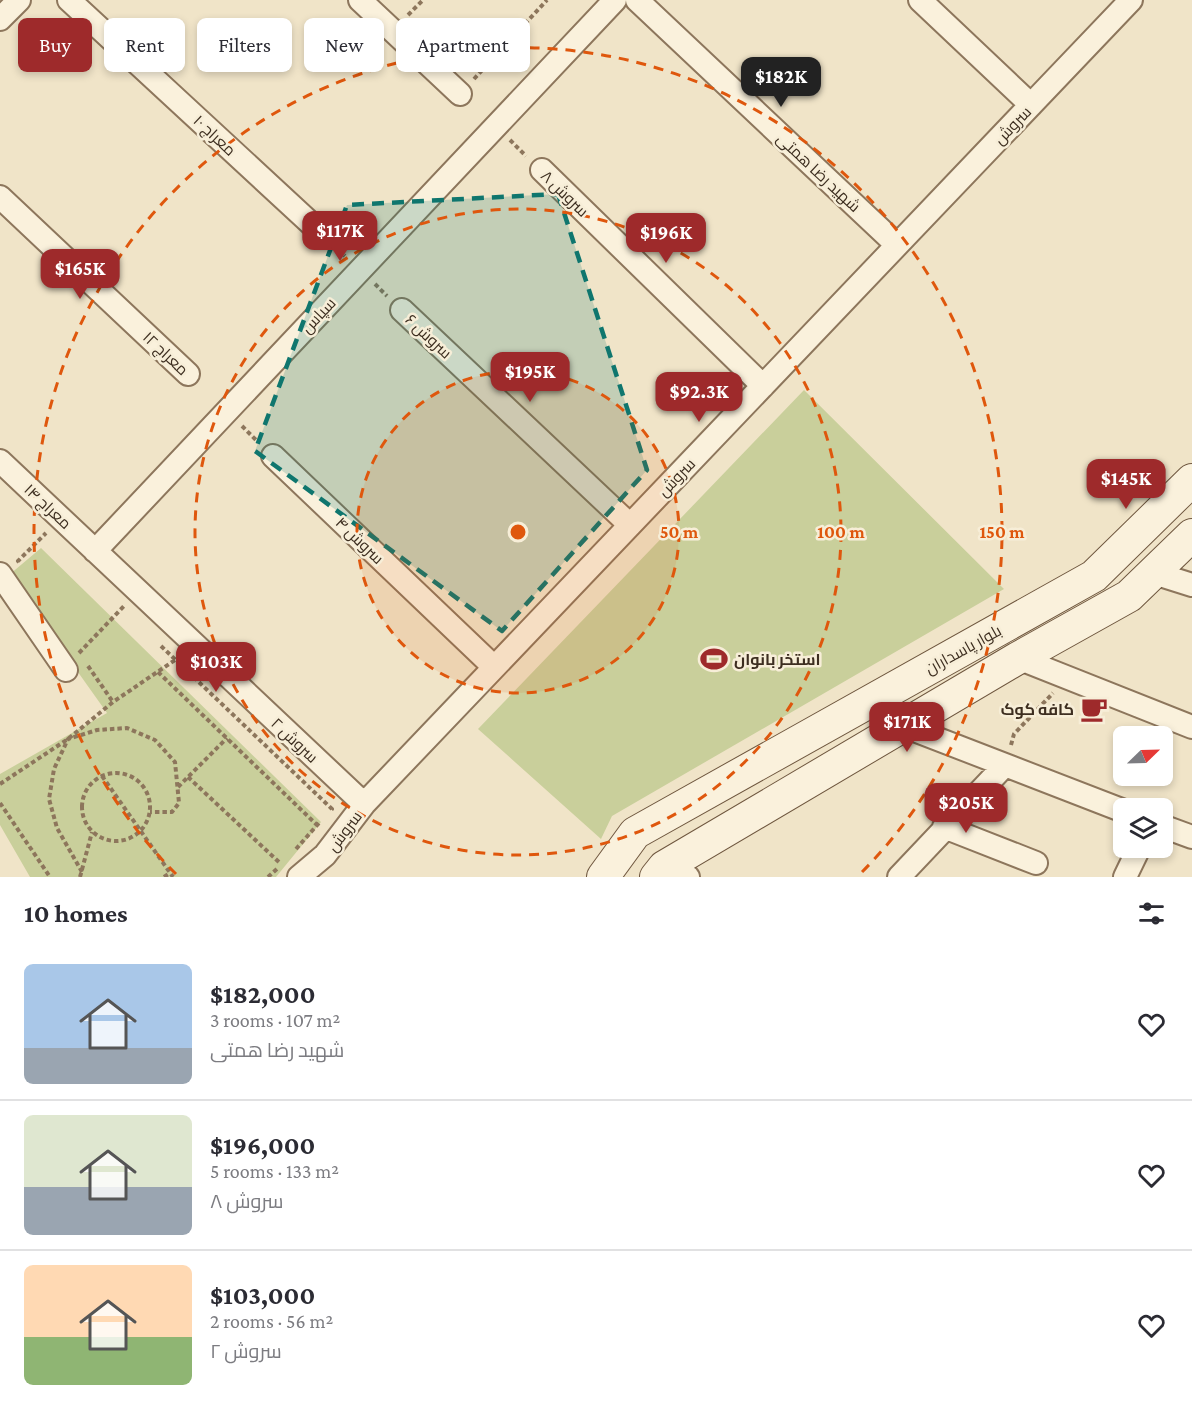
<!DOCTYPE html>
<html lang="en">
<head>
<meta charset="utf-8">
<style>
	body { margin:0; font-family:"Crimson Pro",Cairo,serif; background:#f2f2f3; color:#2b2b33; height:100vh; display:flex; flex-direction:column; font-size:22px; white-space:nowrap }
	* { box-sizing:border-box; margin:0 }
	p { font-size:20px; color:#7c7c81 }
	.icon { flex:none; width:33px; height:33px; fill:none; stroke:currentColor; stroke-width:2; stroke-linecap:round; stroke-linejoin:round }
	.map { position:relative; height:877px; overflow:hidden }
	.details { display:flex; flex-direction:column; background:#fff; flex:1 }
	.details>* { flex:none }
	.hud { position:absolute; left:18px; top:18px; width:600px; height:54px; display:flex; gap:12px }
	.needle { width:39px; rotate:67deg }
	.tools { position:absolute; left:1113px; top:726px; display:grid; gap:12px }
	.tools a { display:grid; place-items:center; width:60px; height:60px; border-radius:9px; background:#fff; box-shadow:0 3px 9px #0003; font-size:30px }
	.price { position:absolute; translate:-50% -51px; padding:0 14px; border-radius:12px; background:#9e2a2b; color:#fff; font-size:20px; line-height:39px; filter:drop-shadow(0 2px 3px #0008) }
	.price::after { content:''; position:absolute; left:50%; top:36px; width:18px; height:14px; margin-left:-9px; background:inherit; clip-path:polygon(0 0,100% 0,50% 100%) }
	.price.current { background:#222; color:#fff }
	ul { padding:0; list-style:none }
	li { display:flex; align-items:center; gap:18px; height:150px; padding:0 24px }
	li+li { border-top:2px solid #e1e1e2 }
	li span { display:grid; place-items:center; flex:none; width:168px; height:120px; border-radius:9px; color:#555 }
	li>.icon { margin-inline-start:auto }
	span .icon { width:72px; height:72px; fill:#fffc; stroke-width:1 }
	li b { font-size:26px }
	h2 { display:flex; justify-content:space-between; align-items:center; height:72px; padding:0 24px; font-size:26px }
	.tag { padding:0 21px; border-radius:9px; background:#fff; box-shadow:0 3px 9px #0003; font-size:21px; line-height:54px }
	.tag.current { background:#9e2a2b; color:#fff }
	.map>svg:first-child { display:block }
	.green { fill:#c9cf9b }
	.lines { fill:none; stroke-linecap:round; stroke-linejoin:round }
	.minor-casing { stroke:#8d765c; stroke-width:26 }
	.secondary-casing { stroke:#6f573f; stroke-width:34 }
	.path { stroke:#8d765c; stroke-width:4; stroke-dasharray:4.5 3; stroke-linecap:butt }
	.minor { stroke:#faf1dc; stroke-width:22 }
	.secondary { stroke:#faf1dc; stroke-width:32 }
	.marked { fill:#0f766e; fill-opacity:0.2; stroke:#0f766e; stroke-width:4.5; stroke-dasharray:12 8; stroke-linejoin:round }
	.ring { fill:none; stroke:#df570d; stroke-width:3; stroke-dasharray:10 8 }
	.labels { text-anchor:middle; stroke-width:5; stroke-linejoin:round; paint-order:stroke }
	.street-label { font-size:16px; fill:#3d2e20; stroke:#f7eed8 }
	.poi-label { font-size:16px; font-weight:bold; fill:#3d2e20; stroke:#f7eed8; text-anchor:start }
	.centre { fill:#df570d; stroke:#f7eed8; stroke-width:3 }
	.ring-label { font-size:18px; text-anchor:middle; font-weight:bold; fill:#df570d; stroke:#f7eed8; stroke-width:5; stroke-linejoin:round; paint-order:stroke }
</style>
</head>
<body>
<div class="map">
<svg width="1192" height="877" viewBox="0 0 1192 877">
	<rect width="100%" height="100%" fill="#f0e4c8"/>
	<path class="green" d="M804,390L1004,589L612,816L601,839L478,729Z
		M41,548L321,822L276,877H30L0,825V774L107,713L9,575Z"/>
	<g class="lines">
		<defs>
			<path id="minor" d="M69,0L320,232
				M360,0L460,94
				M637,0L897,245
				M920,0L1031,105
				M0,19L19,0
				M542,170L763,386
				M0,197L188,374
				M402,310L630,525
				M273,456L494,667
				M0,461L364,804
				M95,551L615,0
				M1154,573L1192,585
				M0,574L66,670
				M1018,658L1192,727
				M904,726L1124,811
				M1162,826L1192,837
				M944,827L1036,863
				M664,867L688,877
				M299,877L325,855L364,804L1131,0
				M899,877L1005,765
				M1125,877L1139,848"/>
			<path id="secondary" d="M603,877L635,833L1094,576L1192,480
				M656,877L664,867L1018,658L1129,596L1192,535"/>
		</defs>
		<use href="#minor" class="minor-casing"/>
		<use href="#secondary" class="secondary-casing"/>
		<path class="path" d="M408,15L423,0
			M474,79L547,0
			M510,140L526,156
			M333,245L345,256
			M375,284L387,296
			M242,426L258,442
			M19,562L18,561L46,533
			M161,646L332,809L330,811
			M79,653L124,606
			M88,666L113,702
			M158,672L317,825
			M1011,745L1014,734L1053,693
			M82 807a34 34 0 1 1 68 0a34 34 0 1 1-68 0Z
			M102,776L173,877
			M188,777L281,864
			M0,784L68,739L113,702L175,660
			M178,787L227,738
			M0,803L50,877
			M296,849L319,823
			M82,872L57,828L49,799L54,769L68,739L97,730L127,728L155,740L175,762L179,803L172,812H150
			M80,877L92,832
			M164,877L170,873
			M268,877L279,867"/>
		<use href="#minor" class="minor"/>
		<use href="#secondary" class="secondary"/>
	</g>
	<path class="marked" d="M558,194L647,470L502,631L255,451L347,205Z"/>
	<circle cx="518" cy="532" r="161" fill="#df570d" fill-opacity=".12"/>
	<g class="ring">
		<circle cx="518" cy="532" r="161"/>
		<circle cx="518" cy="532" r="323"/>
		<path d="M176 874A484 484 0 1 1 860 874"/>
	</g>
	<defs>
		<symbol id="stadium-bare" viewBox="-9 -9 18 18"><path d="M0-5a6.5 5 0 1 0 0 10a6.5 5 0 1 0 0-10ZM-3.5-1.8h7v3.6h-7Z" fill="#9e2a2b" stroke="#f7eed8" stroke-width="2.5" paint-order="stroke"/></symbol>
		<symbol id="cafe-bare" viewBox="-9 -9 18 18"><path d="M-5.5-4.5H6V0H3Q3 3.5 0 3.5H-2.5Q-5.5 3.5-5.5 0ZM3-3.2v2h1.7v-2ZM-6 4.5H4V6H-6Z" fill="#9e2a2b" stroke="#f7eed8" stroke-width="2.5" paint-order="stroke"/></symbol>
	</defs>
	<g fill-rule="evenodd">
		<use href="#stadium-bare" x="695" y="640" width="38" height="38"/>
		<use href="#cafe-bare" x="1075" y="690" width="38" height="38"/>
	</g>
	<g class="labels">
		<g class="street-label">
			<text transform="translate(1012 125) rotate(-46)" y="6">سروش</text>
			<text transform="translate(215 135) rotate(43)" y="6">معراج ۱۰</text>
			<text transform="translate(819 172) rotate(43)" y="6">شهید رضا همتی</text>
			<text transform="translate(565 193) rotate(44)" y="6">سروش ۸</text>
			<text transform="translate(318 315) rotate(-47)" y="6">سپاس</text>
			<text transform="translate(429 336) rotate(43)" y="6">سروش ۶</text>
			<text transform="translate(166 353) rotate(43)" y="6">معراج ۱۲</text>
			<text transform="translate(676 477) rotate(-46)" y="6">سروش</text>
			<text transform="translate(48 506) rotate(43)" y="6">معراج ۱۴</text>
			<text transform="translate(360 540) rotate(44)" y="6">سروش ۴</text>
			<text transform="translate(963 649) rotate(-29)" y="6">بلوار پاسداران</text>
			<text transform="translate(295 740) rotate(43)" y="6">سروش ۲</text>
			<text transform="translate(344 831) rotate(-53)" y="6">سروش</text>
		</g>
		<g class="poi-label">
			<text x="734" y="665">استخر بانوان</text>
			<text x="1074" y="715" text-anchor="end">کافه کوک</text>
		</g>
	</g>
	<circle cx="518" cy="532" r="9" class="centre"/>
	<g class="ring-label">
		<text x="679" y="538">50 m</text>
		<text x="841" y="538">100 m</text>
		<text x="1002" y="538">150 m</text>
	</g>
</svg>
<div class="tools">
<a><svg class="needle" viewBox="-14 -14 28 28"><path d="M0-13l5 13h-10z" fill="#e53935"/><path d="M0 13l5-13h-10z" fill="#7c7c81"/></svg></a>
<a><svg class="icon" aria-label="layers" viewBox="0 0 24 24"><path d="M12 4l9 5-9 5-9-5zM3 14l9 5 9-5"/></svg></a>
</div>
<b class="price current" style="left:781px;top:108px">$182K</b>
<b class="price" style="left:340px;top:262px">$117K</b>
<b class="price" style="left:666px;top:264px">$196K</b>
<b class="price" style="left:80px;top:300px">$165K</b>
<b class="price" style="left:530px;top:403px">$195K</b>
<b class="price" style="left:699px;top:423px">$92.3K</b>
<b class="price" style="left:1126px;top:510px">$145K</b>
<b class="price" style="left:216px;top:693px">$103K</b>
<b class="price" style="left:907px;top:753px">$171K</b>
<b class="price" style="left:966px;top:834px">$205K</b>
<div class="hud">
<a class="tag current">Buy</a>
<a class="tag">Rent</a>
<a class="tag">Filters</a>
<a class="tag">New</a>
<a class="tag">Apartment</a>
</div>
</div>
<section class="details">
<h2>10 homes<svg class="icon" aria-label="filters" viewBox="0 0 24 24"><path d="M4 7h16M4 17h16"/><circle cx="9" cy="7" r="2"/><circle cx="15" cy="17" r="2"/></svg></h2>
<ul>
<li><span style="background:linear-gradient(#a9c7e8 70%,#9aa5b1 0)"><svg class="icon" aria-label="home" viewBox="0 0 24 24"><path d="M3 11l9-7 9 7M6 9v11h12V9"/></svg></span><div><b>$182,000</b><p>3 rooms · 107 m²</p><p>شهید رضا همتی</p></div><svg class="icon" aria-label="heart" viewBox="0 0 24 24"><path d="M12 20l-8-8c-3-5 5-10 8-4 3-6 11-1 8 4z"/></svg></li>
<li><span style="background:linear-gradient(#dfe7d0 60%,#9aa5b1 0)"><svg class="icon" aria-label="home" viewBox="0 0 24 24"><path d="M3 11l9-7 9 7M6 9v11h12V9"/></svg></span><div><b>$196,000</b><p>5 rooms · 133 m²</p><p>سروش ۸</p></div><svg class="icon" aria-label="heart" viewBox="0 0 24 24"><path d="M12 20l-8-8c-3-5 5-10 8-4 3-6 11-1 8 4z"/></svg></li>
<li><span style="background:linear-gradient(#ffd9b3 60%,#8fb573 0)"><svg class="icon" aria-label="home" viewBox="0 0 24 24"><path d="M3 11l9-7 9 7M6 9v11h12V9"/></svg></span><div><b>$103,000</b><p>2 rooms · 56 m²</p><p>سروش ۲</p></div><svg class="icon" aria-label="heart" viewBox="0 0 24 24"><path d="M12 20l-8-8c-3-5 5-10 8-4 3-6 11-1 8 4z"/></svg></li>
</ul>
</section>
</body>
</html>
